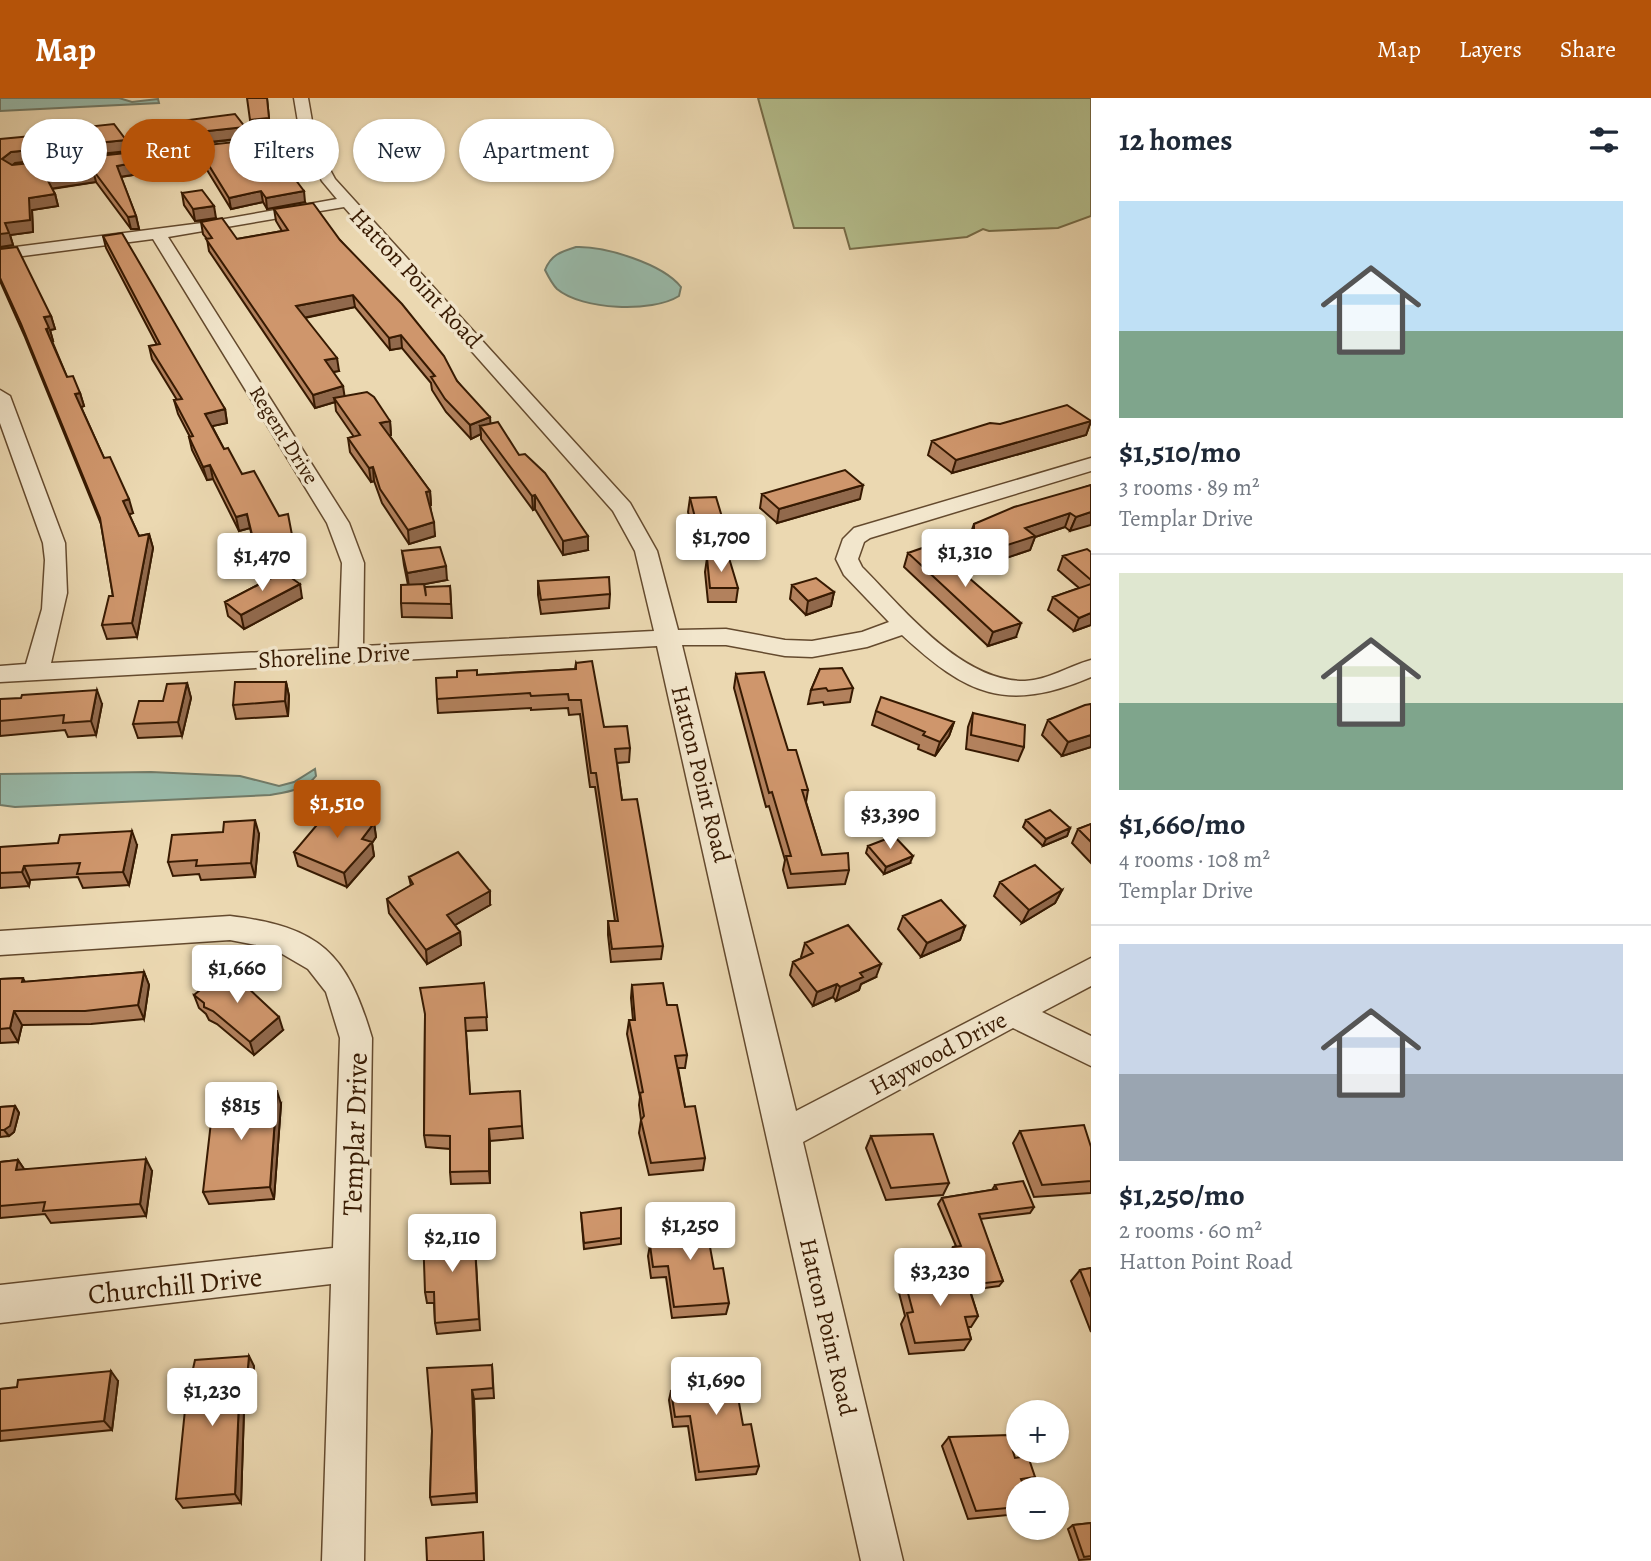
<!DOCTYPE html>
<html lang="en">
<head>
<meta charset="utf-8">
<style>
	body { margin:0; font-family:Alegreya,serif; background:#f6f6f7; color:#1f2937; height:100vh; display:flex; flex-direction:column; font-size:26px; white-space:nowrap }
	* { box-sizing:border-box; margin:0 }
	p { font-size:23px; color:#747a83 }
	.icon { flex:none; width:38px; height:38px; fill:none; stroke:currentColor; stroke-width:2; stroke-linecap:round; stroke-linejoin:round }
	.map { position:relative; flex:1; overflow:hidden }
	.panel { display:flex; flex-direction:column; background:#fff; width:560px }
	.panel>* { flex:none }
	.hud { position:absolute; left:21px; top:21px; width:665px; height:63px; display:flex; gap:14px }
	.controls { position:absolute; left:1006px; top:1302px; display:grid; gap:14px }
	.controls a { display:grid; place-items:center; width:63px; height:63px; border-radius:50%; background:#fff; box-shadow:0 2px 5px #0004; font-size:35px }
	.price { position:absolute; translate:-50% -60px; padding:0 16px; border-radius:7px; background:#fff; color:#222; font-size:23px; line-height:46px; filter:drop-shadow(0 2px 4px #0008) }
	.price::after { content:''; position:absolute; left:50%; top:42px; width:21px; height:16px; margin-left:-10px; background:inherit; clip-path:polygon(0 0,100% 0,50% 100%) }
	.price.on { background:#b45309; color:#fff }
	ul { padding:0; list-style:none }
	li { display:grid; align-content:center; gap:14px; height:371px; padding:0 28px }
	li+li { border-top:2px solid #e0e1e3 }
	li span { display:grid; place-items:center; height:217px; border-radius:0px; color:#555 }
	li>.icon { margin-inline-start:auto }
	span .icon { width:126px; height:126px; fill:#fffc; stroke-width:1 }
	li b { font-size:30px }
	h2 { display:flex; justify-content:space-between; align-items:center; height:84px; padding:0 28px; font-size:30px }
	.chip { padding:0 24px; border-radius:32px; background:#fff; box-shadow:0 2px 5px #0004; font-size:24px; line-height:63px }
	.chip.on { background:#b45309; color:#fff }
	header { display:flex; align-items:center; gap:42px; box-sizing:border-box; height:98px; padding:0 35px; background:#b45309; color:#fff }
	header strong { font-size:33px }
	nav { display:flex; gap:38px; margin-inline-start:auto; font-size:24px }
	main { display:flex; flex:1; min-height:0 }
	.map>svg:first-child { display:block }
	.green { fill:#b5bf8e; stroke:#766c48; stroke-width:2 }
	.water { fill:#98baaa; stroke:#717a67; stroke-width:2 }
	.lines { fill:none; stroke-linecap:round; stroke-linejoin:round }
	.minor-casing { stroke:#644a2e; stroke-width:3 }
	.minor { fill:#f2e6cc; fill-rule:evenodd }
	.wall { fill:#b2815d; stroke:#371a02; stroke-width:2 }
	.shaded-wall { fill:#91694c; stroke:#371a02; stroke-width:2 }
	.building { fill:#cf966c; stroke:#371a02; stroke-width:2 }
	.labels { text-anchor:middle; stroke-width:7; stroke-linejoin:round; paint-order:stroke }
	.far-street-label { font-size:21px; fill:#371a02; stroke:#f2e6cc }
	.street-label { font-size:24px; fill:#371a02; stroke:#f2e6cc }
	.near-street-label { font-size:28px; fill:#371a02; stroke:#f2e6cc }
</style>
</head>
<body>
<header>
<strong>Map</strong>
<nav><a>Map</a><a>Layers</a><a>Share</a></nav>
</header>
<main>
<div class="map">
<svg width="1091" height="1463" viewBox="0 0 1091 1463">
	<rect width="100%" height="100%" fill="#ebd8b1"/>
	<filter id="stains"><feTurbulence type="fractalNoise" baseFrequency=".00286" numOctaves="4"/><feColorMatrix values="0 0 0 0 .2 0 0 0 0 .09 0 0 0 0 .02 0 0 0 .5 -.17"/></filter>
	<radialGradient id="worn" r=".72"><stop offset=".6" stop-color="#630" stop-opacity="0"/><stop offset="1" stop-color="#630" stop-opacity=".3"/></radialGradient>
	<path class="green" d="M758,0H1091V118L1058,130L989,133L983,131L967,139L850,151L844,130H794Z"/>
	<path class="water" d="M0,0H119L132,4L158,1L159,5L0,13Z
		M576,149C605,148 663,166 681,189L679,198C652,215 582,212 557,191C552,186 548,178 545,172C551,157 560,154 576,149Z
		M315,671L316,678C305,692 287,694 270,697L15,709L0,707V676L151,674L240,678L279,688L294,684Z"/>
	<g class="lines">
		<defs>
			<path id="minor" d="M294,0H308L316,46L335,81L630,405L657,453L678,532L726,531L785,542L812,543L862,534L889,524L844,477L836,461L843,441L854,430L1091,360V373L870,440L864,444L858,461L862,469C903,510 961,584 1025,583C1048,582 1069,568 1091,562V579C1006,615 967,597 902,537L867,549L812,559L785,558L726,547H682L796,1013L1091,860V888L1042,914L1091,938V968L1013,930L803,1044L903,1463H861L657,548L0,584V568L26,566L42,511L45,462L43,445L0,325V292L10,298L65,445L67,495L51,565L339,550L342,465L327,425L153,141L0,161V151L202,125L337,101L322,83L302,45L101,65L94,61L101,57L300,36ZM344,109L613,413L635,453L654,533L363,548L364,465L349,425L168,139Z
				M230,818C320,829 347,855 372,940L364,1463H322L331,1186L0,1225V1187L333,1150L340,940L326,894L308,871L272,850L230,842L0,857V833Z"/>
		</defs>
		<use href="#minor" class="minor-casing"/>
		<use href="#minor" class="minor"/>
	</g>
	<path class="wall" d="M181,23L245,29L246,40L191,46L183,34Z
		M0,41L126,42L128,53L15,65L13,67L143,63L146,75L121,79L136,118L139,131H131L96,84L52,91L55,96L58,108L32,112L33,134L10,137L13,147L0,149Z
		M197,48L282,79L305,104L267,111L263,104L231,111L199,59Z
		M182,95L216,120L195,123L184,107Z
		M274,111L340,142L457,283L490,325L519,357L588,452L563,457L535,411L533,412L481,341V336L471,341L446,314L432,292L431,285L402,250L390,252L355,209L305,220L339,273L333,274L344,298L390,323L391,337H389L430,393L431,407H430L435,438L409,446L382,405L374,383L371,384L350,354L348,340L354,339L336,313L335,304L315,310L209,153L207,141L203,136L201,124L237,141L282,133L276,123Z
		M103,138L225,311L227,325L212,328L224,351L242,376L299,472L283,474L302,500L244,531L228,518L225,504L283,474L271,476L267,462L258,463L250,430L239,433L213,381L207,382L192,352L189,339H190L178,316L174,302H177L152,261L149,248L157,247L106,150Z
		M0,151L51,218L55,231L50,232L53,243H52L67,279L80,295L84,308L81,309L104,360L133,415L129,416L139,438L149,436L153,450L137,539L107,541L102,527L113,498L101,426L25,239L0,183Z
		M1091,323L1086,337L952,375L928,357L932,343L1000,326Z
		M1091,387L1070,433L1065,429L1035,439L1030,452L988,466L969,450V440L974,426Z
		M762,396L860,401L777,425L760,410Z
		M690,400L725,429L723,443L696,444L688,414Z
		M402,453L447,482L424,486L426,498L450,488L452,520L402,519L401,505L408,487L404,467Z
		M1091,454V527L1074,533L1048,512L1053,499L1079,490L1058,472L1063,458Z
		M908,455L1016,539L988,548L904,469Z
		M707,460L738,490L736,504H708L705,474Z
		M538,483L610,496L609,510L541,516L538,497Z
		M792,487L834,494L831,508L806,517L790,501Z
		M576,565L604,629L630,650L629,664L617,665L622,702L663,848L661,861L611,864L608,837V823H615L595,689H590L580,616L569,617L568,610L531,612V610L438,615L437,601L477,577L575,571Z
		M820,571L853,590L850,604L824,607L823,604L808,606L811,592Z
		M736,576L808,692L806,704L822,757L849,772L845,786L788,790L783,772L785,762L769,708L766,709L734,590Z
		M286,584L289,598L288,618L236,621L233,607Z
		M187,585L191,600L182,638L138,640L133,626Z
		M0,601L102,606L96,637L68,639L65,632L0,638Z
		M1091,606V649L1062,658L1042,637L1048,622Z
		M876,613L954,624L949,638L935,658L918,651L919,647L872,627Z
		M973,615L1024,649L1018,663L966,651L968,629Z
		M1026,722L1070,730L1067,738L1043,748L1023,729Z
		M374,725L376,739L372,745L374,758L347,789L298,768L294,754Z
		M1091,726V765L1072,745L1078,731Z
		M259,736L255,779L201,782L199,776L173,778L168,764Z
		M137,747L129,787L83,790L78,779L30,782L29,788L0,790V749Z
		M868,748L910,765L884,776L866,755Z
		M409,779L490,807L455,827L460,834L461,847L427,866L389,815L387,801L411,788Z
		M1000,784L1062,792L1055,805L1022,825L994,798Z
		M903,818L965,828L960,842L921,859L898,831Z
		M805,845L876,879L861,886L859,892L836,903L833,899L813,908L790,877L793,864L802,860L801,859Z
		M144,874L149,887L144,921L91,926L22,927L18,944L0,945V881L23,880L25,884Z
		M484,885L487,932L466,933L470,996L522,1028L523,1040L490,1043V1085L451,1086L450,1074V1051L426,1049L424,1037L425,920Z
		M632,887L667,907L687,957L685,970H678L685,1009L705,1060L703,1072L649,1077L639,1035L641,1022L639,1007L640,999L627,936L629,922H633L631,900Z
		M194,897L283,932L254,957L217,926L209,922L206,916L199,910Z
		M281,1006L274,1101L209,1106L203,1094Z
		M15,1008L19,1015L14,1034L9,1038L0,1039V1009Z
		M1020,1033L1091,1049V1095L1034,1099L1013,1045Z
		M871,1038L949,1085L943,1097L886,1102L866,1050Z
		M18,1062L24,1071L152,1073L146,1118L51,1125L45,1116L0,1120V1064Z
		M995,1087L1034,1109L1030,1115L980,1121L1003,1183L999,1188L970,1192L978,1218L971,1229H968L971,1241L964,1252L909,1256L901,1226L905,1218L898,1191L904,1180L957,1176L950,1154L953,1149L956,1148L938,1106L942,1100L992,1092Z
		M581,1115L621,1140V1146L584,1151Z
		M662,1119L714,1171L729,1205L726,1216L672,1220L666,1179L651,1180L648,1158L650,1147L662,1146L660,1131Z
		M474,1130L480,1232L437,1236L435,1225L434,1205H427L425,1194Z
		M1091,1170V1234L1071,1183L1080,1172Z
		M684,1264L743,1327L759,1368L756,1376L696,1382L688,1328L673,1329L669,1302L671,1293L685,1291L682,1274Z
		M492,1267L494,1300L474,1301L477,1404L432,1407L430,1399L432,1333Z
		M254,1268L251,1311L244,1312L241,1405L183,1410L176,1401Z
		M118,1283L112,1332L0,1343V1291Z
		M949,1339L1015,1360L1035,1379L1026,1388L1018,1391V1416L968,1421L942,1348Z
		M1091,1425V1461L1079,1462L1068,1431L1073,1427Z"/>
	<path class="shaded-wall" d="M267,0L270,31L252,33L250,22Z
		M245,29L246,40L191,46L189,35Z
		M126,42L128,53L15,65L6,73L2,61L11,54Z
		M143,63L146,75L119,79L117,68Z
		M93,72L96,84L49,91L46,79Z
		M261,93L263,104L231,111L229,100Z
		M304,93L305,104L267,111L266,100Z
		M55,96L58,108L32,112L33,134L10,137L13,147L0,149V136L5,125L29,100Z
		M214,108L216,120L195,123L193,111Z
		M136,118L139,131H131L128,119Z
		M353,197L355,209L298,221L296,208Z
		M51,218L55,231L50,232L53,243H50L44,219Z
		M401,237L402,250L390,252L389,240Z
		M337,260L339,273L327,275L325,262Z
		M343,288L345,301L334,300L335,304L315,310L313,297Z
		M80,295L84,308L79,310L75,296Z
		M225,311L227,325L208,329L205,316Z
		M490,319L491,332L480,328L481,336L471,341L470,327Z
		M390,323L391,337L381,339L380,325Z
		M1091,323L1086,337L952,375L956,362Z
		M210,367L213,381L207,382L203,369Z
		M373,369L374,383L371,384L369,370Z
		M863,387L860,401L777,425L779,411Z
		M430,393L431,407L427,408L426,394Z
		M535,397V411L533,412L532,398Z
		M129,401L133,415L127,417L123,403Z
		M1091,414V427L1070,433L1076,419Z
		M1070,415L1065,429L1035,439L1030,452L988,466L992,452L1025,430Z
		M247,416L250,430L239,433L236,419Z
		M434,424L435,438L409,446L408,432Z
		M149,436L153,450L137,539L132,525Z
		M588,438V452L563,457V443Z
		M264,448L267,462L258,463L255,449Z
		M296,458L299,472L271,476L268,462Z
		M446,468L447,482L409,489L407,475Z
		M300,486L302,500L244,531L241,517Z
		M834,494L831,508L806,517L808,503Z
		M1091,515V527L1074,533L1079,520Z
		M1021,525L1016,539L988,548L993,534Z
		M286,584L289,598L288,618L285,603Z
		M187,585L191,600L182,638L178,624Z
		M97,592L102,606L96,637L91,623Z
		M954,624L949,638L935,658L940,644Z
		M1091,637V649L1062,658L1068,644Z
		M255,722L259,736L255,779L251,765Z
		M374,725L376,739L372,745L374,758L347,789L344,775L362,741Z
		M1070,730L1067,738L1043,748L1046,741Z
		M132,733L137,747L129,787L123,774Z
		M913,758L910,765L884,776L886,769Z
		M24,768L30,782L29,788L22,774Z
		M1062,792L1055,805L1022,825L1029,812Z
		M490,793V807L448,831L447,817Z
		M965,828L960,842L921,859L927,845Z
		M460,834L461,847L427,866L426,852Z
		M881,866L876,879L861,886L859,892L836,903L840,889L860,875Z
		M144,874L149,887L144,921L138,907Z
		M837,886L833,899L813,908L817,894Z
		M14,913L22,927L18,944L10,930Z
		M279,919L283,932L254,957L250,944Z
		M277,993L281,1006L274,1101L270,1089Z
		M15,1008L19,1015L14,1034L9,1038L4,1032Z
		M489,1031L490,1043V1085L489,1073Z
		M146,1061L152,1073L146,1118L140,1106Z
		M18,1062L26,1074L16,1072Z
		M249,1258L254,1268L251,1311L245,1302Z
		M111,1273L118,1283L112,1332L104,1323Z
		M472,1292L474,1301L477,1404L476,1395Z
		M239,1303L244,1312L241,1405L235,1396Z"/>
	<path class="building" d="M247,0H267L269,20L250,22Z
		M235,16L245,29L189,35L181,23Z
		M114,26L126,42L11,54L2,61L12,67L136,54L143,63L117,68L136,118L128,119L93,72L46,79L55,96L29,100L30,122L5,125L9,135L0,136V41L96,32L95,28Z
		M254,42L282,79L292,77L304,93L266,100L261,93L229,100L197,48Z
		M202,92L214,108L193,111L182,95Z
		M313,105L340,142L402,206L444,258L457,283L490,319L470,327L445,301L431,279L435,278L401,237L389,240L353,197L296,208L337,260L325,262L343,288L313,297L206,141L212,140L201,124L222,120L237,141L288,132L274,111Z
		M122,135L225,311L205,316L224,351L228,350L242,376L254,373L279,418L288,416L296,458L268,462L264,448L255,449L247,416L236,419L210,367L203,369L189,339L193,338L174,302L182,301L149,248L160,246L103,138Z
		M17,149L51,218L44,219L49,230L46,231L67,279L73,278L80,295L75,296L104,360L110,359L129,401L123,403L139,438L149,436L132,525L102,527L109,498H113L100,420L21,226L0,180V151Z
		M367,294L374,299L390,323L380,325L430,393L426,394L434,424L408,432L380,391L373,369L369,370L348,340L360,337L334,300Z
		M1067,307L1091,323L956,362L932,343L990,325L1000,326Z
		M498,324L519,357L525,356L545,375L588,438L563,443L535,397L532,398L480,328Z
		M845,372L863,387L779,411L762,396Z
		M1091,387V414L1076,419L1070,415L1025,430L1035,438L992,452L974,436V426L1014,409Z
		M716,399L725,429L698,431L690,400Z
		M931,447L1021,525L993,534L908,455Z
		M440,449L446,468L407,475L402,453Z
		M1087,451L1091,454V482L1063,458Z
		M707,460H729L738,490H710Z
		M283,474L300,486L241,517L225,504Z
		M609,479L610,496L541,502L538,483Z
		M816,480L834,494L808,503L792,487Z
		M424,486L426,498L425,489L450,488L451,506L401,505V487Z
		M1091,486V515L1079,520L1053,499Z
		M592,563L604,629L627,628L630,650L615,651L622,702L637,701L663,848L612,851L608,823H618L596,675H591L581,602H569L568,596L531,598L530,595L437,601L436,580L457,579V573L477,572V577L576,571V565Z
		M842,570L853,590L828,593L826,590L811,592L820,571Z
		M764,574L788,652H796L808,692H802L822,757L848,755L849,772L791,776L786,758H791L772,694L769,695L736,576Z
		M235,584H286L285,603L233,607Z
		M187,585L178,624L133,626L139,603H163L167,586Z
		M97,592L91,623L63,625L64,617L0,623V601L21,600L22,597Z
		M881,599L954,624L940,644L923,637L925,634L876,613Z
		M1091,606V637L1068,644L1048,622L1085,607Z
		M973,615L1025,627L1024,649L971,637Z
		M332,709L374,725L362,741L372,744L344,775L294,754Z
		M1050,712L1070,730L1046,741L1026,722Z
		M255,722L251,765L196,768L197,762L168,764L172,737L223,734L224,724Z
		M1091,726V744L1078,731Z
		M132,733L123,774L77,776L80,765L24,768L22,774L0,775V749L58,745L60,737Z
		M894,738L913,758L886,769L868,748Z
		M458,754L490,793L447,817L460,834L426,852L387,801L413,786L409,779Z
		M1035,767L1062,792L1029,812L1000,784Z
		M941,802L965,828L927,845L903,818Z
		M848,827L881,866L860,875L863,879L840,889L837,886L817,894L793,864L813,855L805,845Z
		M223,873L232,875L279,919L250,944L213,913L204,909V905L194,897Z
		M144,874L138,907L85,913H14L10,930L0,931V881L23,880L22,884Z
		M484,885L487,919L465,920L470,996L520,993L522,1028L489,1031V1073L450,1074V1038L424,1037L425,916L420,890Z
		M663,885L667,907H677L687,957L675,958L685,1009L695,1008L705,1060L651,1065L641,1022L644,1018L640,995L643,994L629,922H635L632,887Z
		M277,993L270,1089L203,1094L214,998Z
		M15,1008L10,1028L4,1032H0V1009Z
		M1084,1027L1091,1049V1083L1042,1087L1020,1033Z
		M933,1036L949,1085L891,1090L871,1038Z
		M146,1061L140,1106L43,1113L45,1104L0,1108V1064L18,1062L16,1072Z
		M1023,1083L1034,1109L979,1116L1003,1183L968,1187L964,1175L962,1176L953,1149L961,1148L942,1100L997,1091L995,1087Z
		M621,1110V1140L584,1145L581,1115Z
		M704,1116L714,1171L723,1170L729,1205L674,1209L668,1168L653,1169L650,1147L665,1145L662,1119Z
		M474,1130L479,1221L435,1225L434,1194H425L423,1135Z
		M1091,1170V1200L1080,1172Z
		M964,1175L978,1218L965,1219L971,1241L915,1245L907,1215L913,1214L904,1180Z
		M249,1258L245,1302L239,1303L235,1396L176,1401L186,1302L195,1262Z
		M731,1260L743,1327L751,1326L759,1368L699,1374L690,1318L675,1319L671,1293L689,1291L684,1264Z
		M492,1267L493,1290L472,1292L476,1395L430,1399L432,1333L427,1270Z
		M111,1273L104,1323L0,1333V1291L17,1289L18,1282Z
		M1008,1337L1015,1360L1028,1358L1035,1379L1021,1381L1025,1391H1018V1409L976,1413L949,1339Z
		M1091,1425V1458L1084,1459L1073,1427Z
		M483,1434L484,1463H427L426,1440Z"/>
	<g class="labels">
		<g class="far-street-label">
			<text transform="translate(284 337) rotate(58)" y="7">Regent Drive</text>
		</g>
		<g class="street-label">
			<text transform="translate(416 180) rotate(47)" y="8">Hatton Point Road</text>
			<text transform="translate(334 558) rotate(-3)" y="8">Shoreline Drive</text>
			<text transform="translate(701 676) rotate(76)" y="8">Hatton Point Road</text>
			<text transform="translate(938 955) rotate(-28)" y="8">Haywood Drive</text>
			<text transform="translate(828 1229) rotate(77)" y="8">Hatton Point Road</text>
		</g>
		<g class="near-street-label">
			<text transform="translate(354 1036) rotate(-88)" y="10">Templar Drive</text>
			<text transform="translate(175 1187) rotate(-6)" y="10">Churchill Drive</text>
		</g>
	</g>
	<rect width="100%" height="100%" filter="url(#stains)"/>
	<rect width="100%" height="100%" fill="url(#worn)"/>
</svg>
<div class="controls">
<a>+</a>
<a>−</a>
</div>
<b class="price" style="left:721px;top:476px">$1,700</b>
<b class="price" style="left:965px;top:491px">$1,310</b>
<b class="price" style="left:262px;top:495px">$1,470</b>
<b class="price on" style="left:337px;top:742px">$1,510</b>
<b class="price" style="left:890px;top:753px">$3,390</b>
<b class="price" style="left:237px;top:907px">$1,660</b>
<b class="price" style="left:241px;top:1044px">$815</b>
<b class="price" style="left:690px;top:1164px">$1,250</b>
<b class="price" style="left:452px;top:1176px">$2,110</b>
<b class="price" style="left:940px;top:1210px">$3,230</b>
<b class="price" style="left:716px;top:1319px">$1,690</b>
<b class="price" style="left:212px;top:1330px">$1,230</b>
<div class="hud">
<a class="chip">Buy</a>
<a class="chip on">Rent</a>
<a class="chip">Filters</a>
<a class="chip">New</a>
<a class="chip">Apartment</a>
</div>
</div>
<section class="panel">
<h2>12 homes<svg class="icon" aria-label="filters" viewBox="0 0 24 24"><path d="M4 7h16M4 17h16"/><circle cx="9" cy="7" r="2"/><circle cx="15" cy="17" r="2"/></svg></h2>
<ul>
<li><span style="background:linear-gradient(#bfe0f5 60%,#7fa58c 0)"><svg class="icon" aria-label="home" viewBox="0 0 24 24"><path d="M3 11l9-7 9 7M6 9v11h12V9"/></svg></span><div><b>$1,510/mo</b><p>3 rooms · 89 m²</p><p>Templar Drive</p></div></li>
<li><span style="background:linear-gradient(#dfe7d0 60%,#7fa58c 0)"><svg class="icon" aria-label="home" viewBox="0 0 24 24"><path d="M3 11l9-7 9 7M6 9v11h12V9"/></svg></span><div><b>$1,660/mo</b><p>4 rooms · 108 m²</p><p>Templar Drive</p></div></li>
<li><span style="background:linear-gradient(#c9d6e8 60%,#9aa5b1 0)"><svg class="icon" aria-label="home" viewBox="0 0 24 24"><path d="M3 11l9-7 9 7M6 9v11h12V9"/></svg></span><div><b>$1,250/mo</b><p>2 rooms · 60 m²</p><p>Hatton Point Road</p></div></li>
</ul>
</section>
</main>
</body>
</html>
